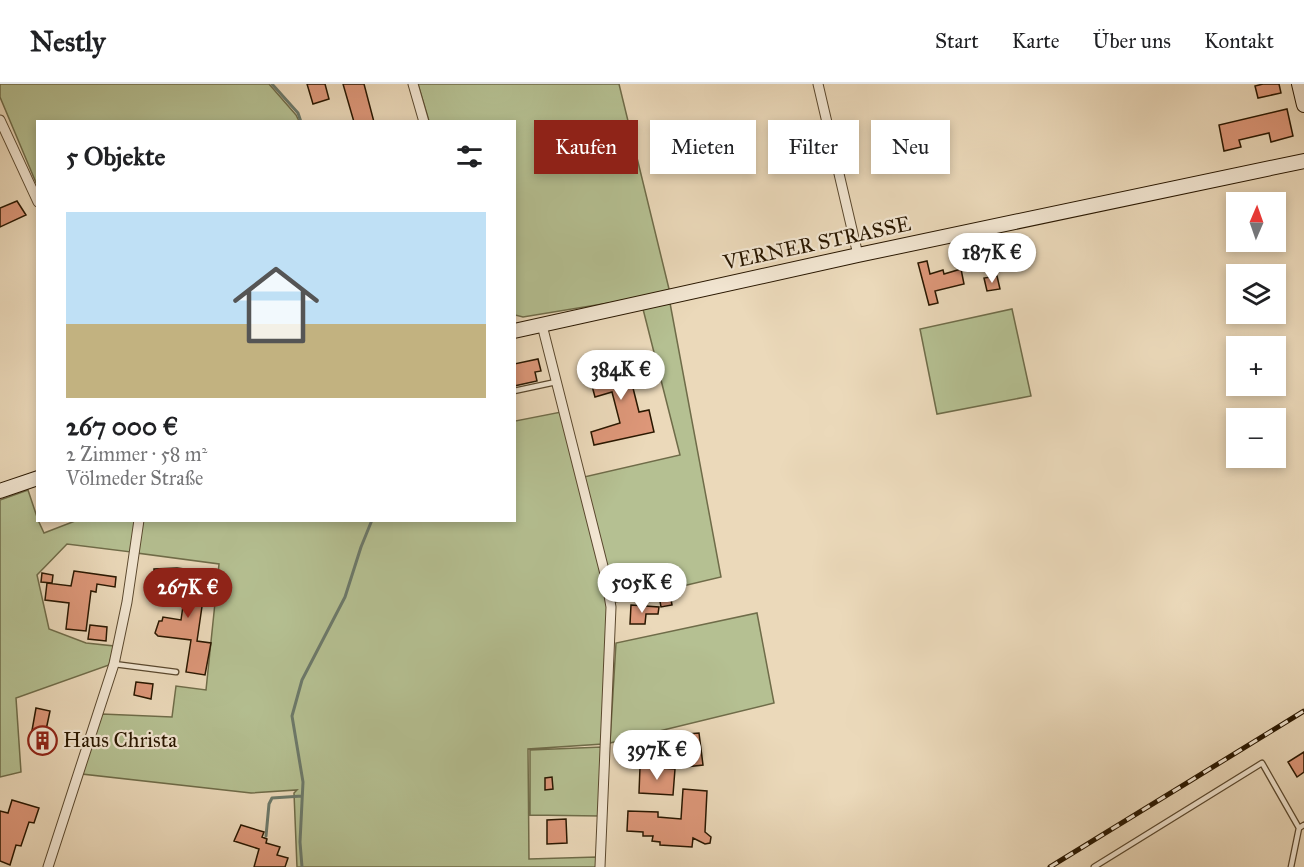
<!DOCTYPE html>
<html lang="de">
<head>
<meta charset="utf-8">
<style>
	body { margin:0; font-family:"IM FELL Great Primer",serif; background:#f2f2f2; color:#202124; height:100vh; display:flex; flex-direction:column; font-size:22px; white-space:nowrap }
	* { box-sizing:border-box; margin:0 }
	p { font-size:20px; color:#757577 }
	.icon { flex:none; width:33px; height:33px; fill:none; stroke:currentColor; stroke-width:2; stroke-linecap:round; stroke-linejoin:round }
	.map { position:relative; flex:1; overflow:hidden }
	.drawer { position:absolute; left:36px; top:36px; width:480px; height:402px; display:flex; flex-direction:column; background:#fff; border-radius:0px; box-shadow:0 3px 9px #0003 }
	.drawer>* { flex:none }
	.banner { position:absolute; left:534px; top:36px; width:570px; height:54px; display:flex; gap:12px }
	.needle { width:39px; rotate:2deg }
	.controls { position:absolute; left:1226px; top:108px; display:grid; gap:12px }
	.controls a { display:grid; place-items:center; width:60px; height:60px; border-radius:0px; background:#fff; box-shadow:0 3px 9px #0003; font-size:30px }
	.price { position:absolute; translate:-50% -51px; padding:0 14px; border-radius:21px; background:#fff; color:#222; font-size:20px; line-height:39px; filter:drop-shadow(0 2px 3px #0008) }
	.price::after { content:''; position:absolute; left:50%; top:36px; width:18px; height:14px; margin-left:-9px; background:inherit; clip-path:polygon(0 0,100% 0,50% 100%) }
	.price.active { background:#8f2418; color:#fff }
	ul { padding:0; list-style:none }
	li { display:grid; align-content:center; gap:12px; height:318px; padding:0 30px }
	li span { display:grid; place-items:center; height:186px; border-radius:0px; color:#555 }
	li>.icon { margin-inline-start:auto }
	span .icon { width:108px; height:108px; fill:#fffc; stroke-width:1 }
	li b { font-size:26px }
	h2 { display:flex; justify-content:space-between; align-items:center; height:72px; padding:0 30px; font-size:26px }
	.tag { padding:0 21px; border-radius:0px; background:#fff; box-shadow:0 3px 9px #0003; font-size:21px; line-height:54px }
	.tag.active { background:#8f2418; color:#fff }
	header { display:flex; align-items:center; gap:36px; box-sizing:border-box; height:84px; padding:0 30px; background:#fff; border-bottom:2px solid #e0e0e0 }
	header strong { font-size:28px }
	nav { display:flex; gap:33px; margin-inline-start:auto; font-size:21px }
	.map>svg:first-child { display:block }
	.green { fill:#b5c092; stroke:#6f6c49; stroke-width:1.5 }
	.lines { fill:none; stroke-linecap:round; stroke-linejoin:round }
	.stream { stroke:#6c796a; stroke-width:3 }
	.building { fill:#dd9779; stroke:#291700; stroke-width:1.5 }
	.lane-casing { stroke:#5a482e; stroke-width:7 }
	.street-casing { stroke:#5a482e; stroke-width:11 }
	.secondary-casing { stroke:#291700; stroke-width:16 }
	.lane { stroke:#f2e6d2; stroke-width:4.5 }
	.street { stroke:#f2e6d2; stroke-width:9 }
	.secondary { stroke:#f2e6d2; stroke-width:14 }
	.rail-casing { stroke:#291700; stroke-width:5 }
	.rail { stroke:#f2e6d2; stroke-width:3; stroke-dasharray:9; stroke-linecap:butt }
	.labels { text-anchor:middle; stroke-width:4.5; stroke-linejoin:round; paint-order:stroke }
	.street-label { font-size:21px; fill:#291700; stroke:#f2e6d2 }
	.poi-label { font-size:21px; fill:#291700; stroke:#f2e6d2; text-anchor:start }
</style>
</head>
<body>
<header>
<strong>Nestly</strong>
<nav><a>Start</a><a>Karte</a><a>Über uns</a><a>Kontakt</a></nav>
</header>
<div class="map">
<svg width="1304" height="783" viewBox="0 0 1304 783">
	<rect width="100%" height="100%" fill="#ebd9ba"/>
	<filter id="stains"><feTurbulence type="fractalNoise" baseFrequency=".00333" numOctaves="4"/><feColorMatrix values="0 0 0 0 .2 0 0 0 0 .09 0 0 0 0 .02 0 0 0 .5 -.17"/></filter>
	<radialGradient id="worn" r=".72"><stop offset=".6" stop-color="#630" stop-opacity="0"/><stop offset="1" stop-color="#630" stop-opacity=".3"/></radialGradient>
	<path class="green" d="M0,0H269L296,31L299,37L38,38L37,101L0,13Z
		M418,0H619L670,209L523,233L515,231L514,38L429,37Z
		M670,219L721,493L615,518L584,393L680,371L643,225Z
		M1012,225L1031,312L937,330L920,245Z
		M561,328L604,494L609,525L603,660L528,665L529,775L597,773V783H297L294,709L297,706L251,709L82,690L102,630L172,633L176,602L206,606L219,480L137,469L142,437L514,436L515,337Z
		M28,406L38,436L44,449L75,437H136L131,468L67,460L37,491L49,545L86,559L114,562L109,581L16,614L21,688L0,693V416Z
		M757,529L774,619L610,659L616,559Z
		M602,663L600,732L530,731V666Z"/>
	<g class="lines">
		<path class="stream" d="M272,0L298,29L301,38
			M266,752L269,720L272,714L302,712
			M302,783L300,758L303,698L292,632L302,596L345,513L361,463L372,436"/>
	</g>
	<path class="building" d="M307,0H325L329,15L313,20Z
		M343,0H364L374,38H354Z
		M1263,0H1279L1281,9L1258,14L1255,2Z
		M1287,25L1293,52L1271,58L1269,49L1239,56L1241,63L1224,67L1219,41Z
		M17,117L26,131L0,143V124Z
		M927,177L930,190L943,186L944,190L961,185L964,200L935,207L938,219L929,221L918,179Z
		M997,192L1000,205L987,207L984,194Z
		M538,275L541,287L535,288L537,297L514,302V280Z
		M639,276L640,282L651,279L653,287L630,292L639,328L649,326L654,348L594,361L591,348L620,339L612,308L595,313L588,287Z
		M177,484L207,488L197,557L211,559L205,591L186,588L191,556L158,552L155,549L159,537H162L163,533L181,536L187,494L154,489V485Z
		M74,487L116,493L115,503L97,500L96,508L91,507L86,547L66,545L69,519L45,516L47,499L71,502Z
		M42,489L53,491L52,499L41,498Z
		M670,510L672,521L661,523L659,512Z
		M631,521L659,523L658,530H646L645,540H630Z
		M90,541L107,543L106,557L88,555Z
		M136,598L153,600L151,615L134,611Z
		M36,624L50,627L46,646L51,647L48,666L33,664L35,652H31Z
		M699,649L703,681L677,684L674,651Z
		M1304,668V688L1297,693L1288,678Z
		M640,683L675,685L673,711L639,709Z
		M552,693L553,705L545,706V694Z
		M683,705L707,707L705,748L711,753L710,759L705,760L693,754L692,763L660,761V758L652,757L653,752H643V748L627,747L628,727L658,728V733L681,735Z
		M12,716L39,724L34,739L29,738L21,762L16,761L10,781L0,777V727L8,729Z
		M566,735L567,759L547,760V736Z
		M241,741L264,748L262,753L267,755L266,759L280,763L277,771L288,774L285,783H254L259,765L234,757Z"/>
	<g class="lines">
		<defs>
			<path id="lane" d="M514,307L556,298
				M114,580L176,588
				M1094,783L1262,679L1299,744L1304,741
				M1291,783L1299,744"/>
			<path id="street" d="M413,0L424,38
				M818,0L858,171
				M0,36L38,118
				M542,241L606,494L611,523L600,783
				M48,783L114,580L127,518L139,436"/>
			<path id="secondary" d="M1299,0L1304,21
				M514,247L858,171L1304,77
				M0,407L38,394"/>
		</defs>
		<use href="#lane" class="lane-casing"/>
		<use href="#street" class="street-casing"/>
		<use href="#secondary" class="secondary-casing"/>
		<use href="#lane" class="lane"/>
		<use href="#street" class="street"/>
		<use href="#secondary" class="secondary"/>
		<defs>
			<path id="rail" d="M1050,783L1304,627"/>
		</defs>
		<use href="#rail" class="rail-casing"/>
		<use href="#rail" class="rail"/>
	</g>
	<defs>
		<symbol id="building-ring" viewBox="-11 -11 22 22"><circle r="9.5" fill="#f2e6d2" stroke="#8f2418" stroke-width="1.5"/><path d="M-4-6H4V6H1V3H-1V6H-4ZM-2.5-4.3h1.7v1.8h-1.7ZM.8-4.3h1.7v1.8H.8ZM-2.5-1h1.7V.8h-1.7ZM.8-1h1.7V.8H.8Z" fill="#8f2418"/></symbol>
	</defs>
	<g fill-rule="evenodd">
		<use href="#building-ring" x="26" y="640" width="33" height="33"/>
	</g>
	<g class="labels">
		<g class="street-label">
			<text transform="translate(817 159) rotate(-12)" y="7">VERNER STRASSE</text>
		</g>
		<g class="poi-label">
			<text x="63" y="663">Haus Christa</text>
		</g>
	</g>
	<rect width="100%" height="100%" filter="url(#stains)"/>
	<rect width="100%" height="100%" fill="url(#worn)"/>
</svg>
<div class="controls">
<a><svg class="needle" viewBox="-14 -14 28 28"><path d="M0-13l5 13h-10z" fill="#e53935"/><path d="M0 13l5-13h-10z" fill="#757577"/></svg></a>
<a><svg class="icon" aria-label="layers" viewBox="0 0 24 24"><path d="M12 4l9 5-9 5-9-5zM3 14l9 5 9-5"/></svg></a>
<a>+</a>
<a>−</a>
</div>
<b class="price" style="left:992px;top:200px">187K €</b>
<b class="price" style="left:621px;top:317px">384K €</b>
<b class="price" style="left:642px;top:530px">505K €</b>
<b class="price active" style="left:188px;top:535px">267K €</b>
<b class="price" style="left:657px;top:697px">397K €</b>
<div class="banner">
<a class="tag active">Kaufen</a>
<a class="tag">Mieten</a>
<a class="tag">Filter</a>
<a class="tag">Neu</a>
</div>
<section class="drawer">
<h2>5 Objekte<svg class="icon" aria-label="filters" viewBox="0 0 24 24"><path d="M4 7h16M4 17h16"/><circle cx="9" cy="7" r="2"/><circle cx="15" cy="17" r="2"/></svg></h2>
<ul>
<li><span style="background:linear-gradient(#bfe0f5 60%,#c2b280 0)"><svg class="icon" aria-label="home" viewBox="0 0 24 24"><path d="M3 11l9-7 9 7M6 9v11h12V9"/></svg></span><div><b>267 000 €</b><p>2 Zimmer · 58 m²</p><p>Völmeder Straße</p></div></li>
</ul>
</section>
</div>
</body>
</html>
